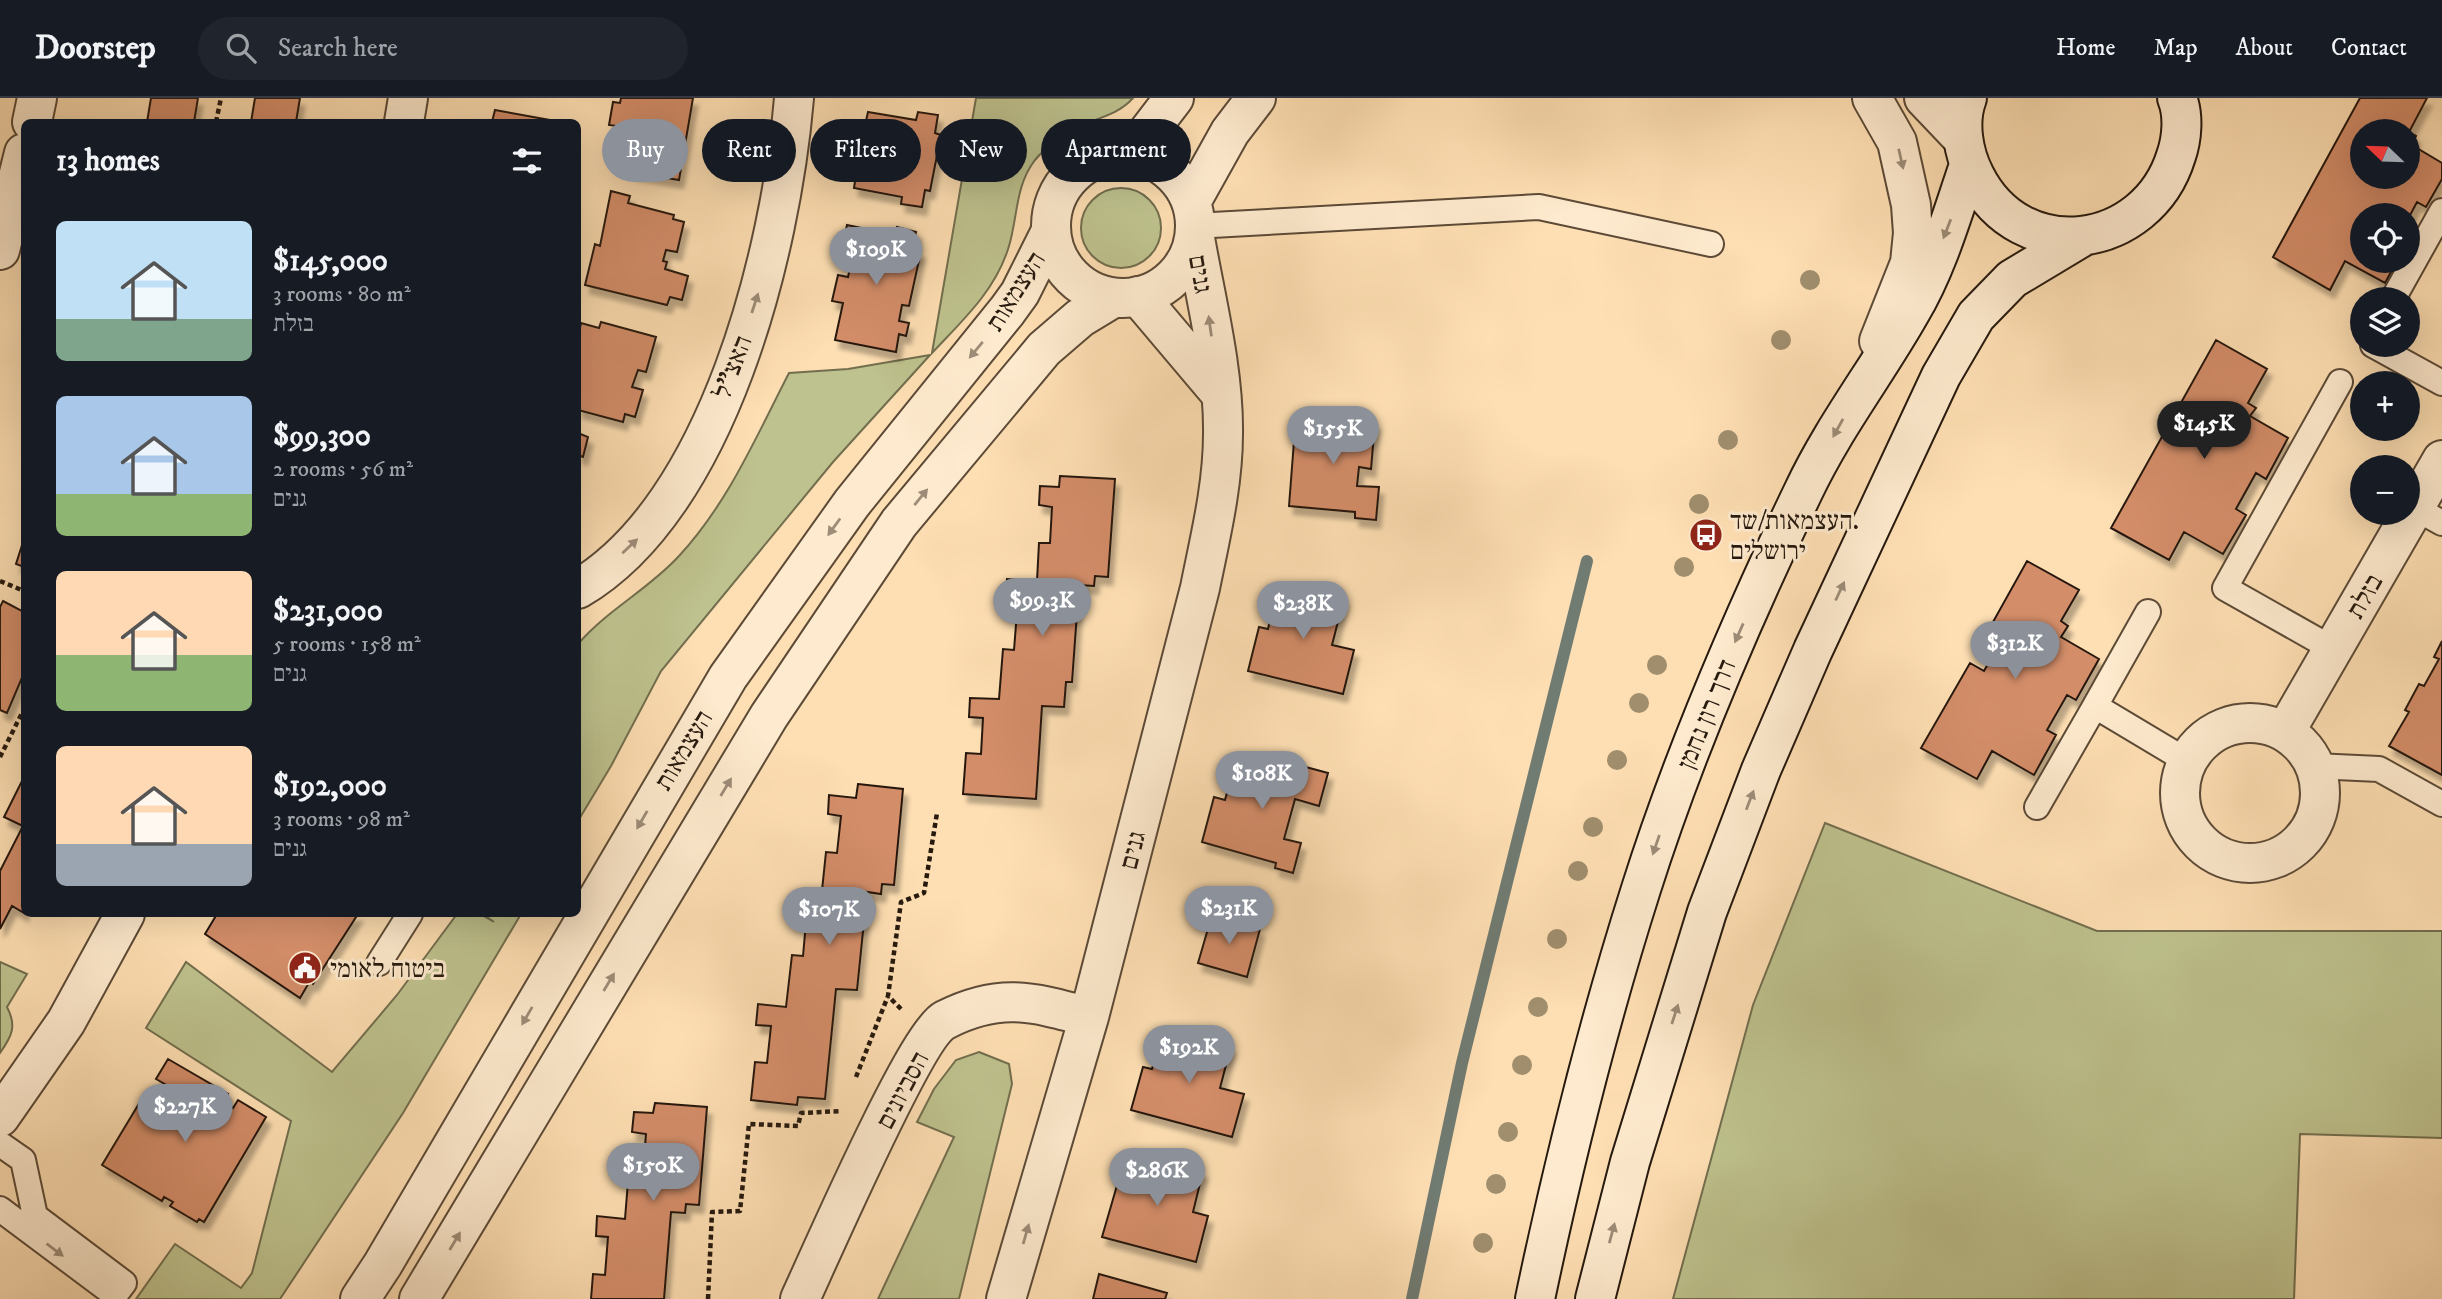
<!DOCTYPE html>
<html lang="en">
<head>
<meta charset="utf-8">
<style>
	body { margin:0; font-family:"IM FELL DW Pica","Frank Ruhl Libre",serif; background:#20242c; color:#f1f3f6; height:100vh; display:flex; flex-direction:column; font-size:26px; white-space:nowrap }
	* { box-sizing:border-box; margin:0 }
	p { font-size:23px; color:#9ea1a6 }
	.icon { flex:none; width:38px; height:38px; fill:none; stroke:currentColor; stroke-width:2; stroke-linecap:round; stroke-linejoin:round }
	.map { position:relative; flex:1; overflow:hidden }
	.details { position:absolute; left:21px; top:21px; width:560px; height:798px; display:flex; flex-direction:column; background:#171b24; border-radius:10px; box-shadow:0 7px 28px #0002 }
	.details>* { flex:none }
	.top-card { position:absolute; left:602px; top:21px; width:665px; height:63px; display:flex; gap:14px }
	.needle { width:46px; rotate:293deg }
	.fabs { position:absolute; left:2350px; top:21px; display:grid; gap:14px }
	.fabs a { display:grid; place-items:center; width:70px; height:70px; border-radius:50%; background:#171b24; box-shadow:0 7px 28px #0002; font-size:35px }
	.price { position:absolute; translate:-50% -60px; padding:0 16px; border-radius:24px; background:#8c9099; color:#fff; font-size:23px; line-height:46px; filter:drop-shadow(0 2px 4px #0008) }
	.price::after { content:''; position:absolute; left:50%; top:42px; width:21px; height:16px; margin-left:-10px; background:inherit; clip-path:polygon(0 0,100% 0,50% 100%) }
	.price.selected { background:#222; color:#fff }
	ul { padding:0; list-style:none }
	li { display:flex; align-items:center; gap:21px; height:175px; padding:0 35px }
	li span { display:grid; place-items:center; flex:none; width:196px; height:140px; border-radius:10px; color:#555 }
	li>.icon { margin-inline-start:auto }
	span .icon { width:84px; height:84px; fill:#fffc; stroke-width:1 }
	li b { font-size:30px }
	h2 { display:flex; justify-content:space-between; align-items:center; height:84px; padding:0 35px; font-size:30px }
	.pill { padding:0 24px; border-radius:32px; background:#171b24; box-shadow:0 7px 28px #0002; font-size:24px; line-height:63px }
	.pill.selected { background:#8c9099; color:#fff }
	header { display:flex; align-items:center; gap:42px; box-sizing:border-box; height:98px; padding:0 35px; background:#171b24; border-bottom:2px solid #363941 }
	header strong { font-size:33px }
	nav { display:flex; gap:38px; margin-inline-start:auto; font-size:24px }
	.search { width:490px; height:63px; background:#20242c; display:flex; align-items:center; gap:18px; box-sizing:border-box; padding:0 24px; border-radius:38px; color:#9ea1a6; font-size:26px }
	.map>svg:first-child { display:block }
	.green { fill:#bec28e; stroke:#726e4e; stroke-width:2 }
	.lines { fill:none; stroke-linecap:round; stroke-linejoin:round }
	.stream { stroke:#707b72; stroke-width:12 }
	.building { fill:#d38d69; stroke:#26190e; stroke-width:2; fill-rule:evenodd; filter:url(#shadow) }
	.service-casing { stroke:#5c4a37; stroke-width:28 }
	.minor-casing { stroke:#5c4a37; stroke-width:42 }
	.tertiary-casing { stroke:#5c4a37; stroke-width:42 }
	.secondary-casing { stroke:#26190e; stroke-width:42 }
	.path { stroke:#26190e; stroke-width:4.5; stroke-dasharray:5 3.5; stroke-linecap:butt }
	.service { stroke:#feeace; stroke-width:24 }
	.minor { stroke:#feeace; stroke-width:38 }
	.tertiary { stroke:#feeace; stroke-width:38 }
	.secondary { stroke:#feeace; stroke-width:38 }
	.tree { fill:#a08e6d }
	.oneway { fill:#9d8c78 }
	.labels { text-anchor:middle; stroke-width:6; stroke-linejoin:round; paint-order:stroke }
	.street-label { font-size:26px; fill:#26190e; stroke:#feeace }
	.poi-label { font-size:26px; fill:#26190e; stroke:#feeace; text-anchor:start }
</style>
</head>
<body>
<header>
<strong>Doorstep</strong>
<div class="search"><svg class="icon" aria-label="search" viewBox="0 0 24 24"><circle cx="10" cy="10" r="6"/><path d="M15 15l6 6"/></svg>Search here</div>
<nav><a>Home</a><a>Map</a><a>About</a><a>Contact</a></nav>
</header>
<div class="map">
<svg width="2442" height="1201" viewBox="0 0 2442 1201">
	<defs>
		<filter id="shadow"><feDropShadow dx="4.5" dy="8" stdDeviation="2" flood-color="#0004"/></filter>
	</defs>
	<rect width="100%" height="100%" fill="#fedfb3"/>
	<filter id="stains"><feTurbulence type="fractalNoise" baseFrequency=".00286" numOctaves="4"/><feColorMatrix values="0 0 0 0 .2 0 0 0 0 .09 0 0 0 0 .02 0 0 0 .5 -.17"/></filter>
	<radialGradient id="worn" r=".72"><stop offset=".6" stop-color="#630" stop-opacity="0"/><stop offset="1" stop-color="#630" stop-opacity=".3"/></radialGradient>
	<path class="green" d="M976,0H1133C1118,17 1097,20 1077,29C1064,35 1044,51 1035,62C1015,88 1018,118 1009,148C996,192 963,222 932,255Z
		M1081 130a40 40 0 1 1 80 0a40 40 0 1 1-80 0Z
		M930,257L833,364L661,573L611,668L578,723V546C607,512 649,491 679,458C728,405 756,339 789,275L848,271Z
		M1825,725L2097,833H2442V1040L2300,1036L2294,1201H1673L1753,907Z
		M457,816H480L494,824L483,816H521L403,1015L280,1201H136L175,1146L241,1190L252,1175L291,1023L146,930L186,864L332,974L397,897Z
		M0,864L27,876L7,909C17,928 12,938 0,955Z
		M979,954L1009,966L1012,986L959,1201H878L954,1039L917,1024L934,991L956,962Z"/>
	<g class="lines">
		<path class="stream" d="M1412,1201L1462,965L1587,463"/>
	</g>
	<path class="building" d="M151,0H198L194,24H147Z
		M255,0H300L296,24H251Z
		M621,0H693L679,82L631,74L632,69L615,66L619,39L636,42L638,31L609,27L613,4L620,5Z
		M2360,0H2427L2409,34L2416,38L2412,47L2442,65V81L2426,109L2417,104L2408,121V117H2362V163H2397L2385,185L2345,163L2330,192L2273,159ZM2362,33H2408V79H2362Z
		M495,12L561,24H492Z
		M868,14L916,22L918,14L938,17L935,35L941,37L930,93L925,92L922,109L901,106L902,99L854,90L858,64L869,66L873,43L862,41Z
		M611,93L630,98L628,105L674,117L673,121L684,124L677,154L666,152L663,163L667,164L665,171L688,178L682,202L670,199L667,207L585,187L595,146L600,148Z
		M847,127L895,137L897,129L916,134L912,152L921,153L909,208L902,207L899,223L909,225L906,238L899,236L896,254L835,242L843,205L832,203L838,177L848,179L853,156L841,154Z
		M601,224L656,239L646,274L638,272L632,289L643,292L635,319L625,316L623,324L578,312V239L581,225L599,230Z
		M2216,242L2267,271L2248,305L2256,310L2250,318L2288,340L2266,381L2256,375L2236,411L2246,417L2223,456L2184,434L2169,462L2111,430Z
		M1296,317L1375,324L1371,371L1359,369L1357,388L1379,389L1376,422L1355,420V414L1289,408Z
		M578,335L588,339L583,359L578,357Z
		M1060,378L1115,381L1108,479L1095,478L1094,488L1079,487L1072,584H1066L1064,609L1042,608L1036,701L963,696L966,655L981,656L983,620L969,619L970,600L999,601L1003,551L1014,552L1017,514L1005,513L1007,481L1037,483L1039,445H1050L1052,409L1039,407L1040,388L1059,389Z
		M24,441V469L16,466Z
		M2027,463L2079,492L2061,523L2068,528L2061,539L2099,561L2076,602L2067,597L2047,632L2056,637L2034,677L1992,653L1977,681L1921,650L1970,565L1984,573L1993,557L1979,549Z
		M1279,485L1344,500L1332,547L1354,552L1343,596L1248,573L1259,529L1268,531Z
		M3,503L24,514V575L7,615L0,612V509Z
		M2442,543V677L2389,648L2409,614L2405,612L2419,586L2424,588L2439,561L2434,559Z
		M1237,658L1300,675L1302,668L1328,675L1319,708L1295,701L1284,741L1301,745L1293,775L1275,770L1276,765L1202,744L1214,699L1225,702Z
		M24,679V815L12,808L0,831V773L23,728L4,719Z
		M858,686L903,691L894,787L882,786L881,796L867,794L857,892L836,891L825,1001L798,999L797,1007L751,1002L755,964L767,965L771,928L756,927L758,906L786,909L792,857L803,858L806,824L794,822L796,800L821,802L826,754L837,755L841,718L828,716L829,697L856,700Z
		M217,816H358L313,886L310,883L300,900L205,836Z
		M1212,817L1260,831L1247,879L1198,865Z
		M1164,930L1231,948L1220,990L1244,996L1232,1039L1131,1012L1143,969L1152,971Z
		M168,961L228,996L224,1004L233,1010L238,1002L266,1019L204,1124L199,1121L197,1124L170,1108L173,1104L164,1099L162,1103L102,1067L143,999L165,1013L177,993L156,981Z
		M655,1005L707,1009L699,1107L686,1106L685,1115L671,1114L664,1201H591L593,1176L605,1177L608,1139L596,1138L597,1118L625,1121L629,1071L643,1072L646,1036L632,1034L634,1014L653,1015Z
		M1127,1053L1203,1073L1193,1114L1208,1118L1196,1164L1102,1139Z
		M1099,1176L1167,1195L1165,1201H1093Z"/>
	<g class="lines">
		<defs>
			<path id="service" d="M1194,128L1539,109L1711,146
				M2393,201L2442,113
				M2373,247L2442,285
				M2415,410L2442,425
				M2148,514L2095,608L2187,663
				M2333,551L2225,490L2340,284
				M2315,668L2379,671L2442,706
				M2037,709L2095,608
				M379,865L410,816
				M0,1046L23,1062L35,1118L124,1185L115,1197L0,1111"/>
			<path id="minor" d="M32,24L37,0
				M0,152L24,55
				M1138,198L1220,295
				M578,491C719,408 781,153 794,0
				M2180 695a70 70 0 1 1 140 0a70 70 0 1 1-140 0Z
				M2285,634L2442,362
				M800,1201C820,1158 916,937 945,922C1000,894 1033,904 1089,919
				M1006,1201L1089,919L1200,490C1210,440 1223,388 1223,336C1224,272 1206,203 1195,140"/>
			<path id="tertiary" d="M1872,0L1897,44L1911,107L1913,135L1910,165L1879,243
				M1924,0L1963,41
				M404,24L408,0
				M1131,56L1174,0
				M1051 128a72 72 0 1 1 144 0a72 72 0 1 1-144 0Z
				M1191,104L1230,34L1256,0
				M0,1019L66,924L125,816
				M360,1201L383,1166L728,579L852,405L1007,213L1020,195L1051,133
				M419,1201L769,618L899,425L1044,251L1080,220L1113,200"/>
			<path id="secondary" d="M1967,0C1958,24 1963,55 1975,78C2021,170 2147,152 2176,58C2182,41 2184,17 2177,0
				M1535,1201C1564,1063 1598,926 1641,791C1684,655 1741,523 1803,394C1833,330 1876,275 1910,215C1937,170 1952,117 1969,67
				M1595,1201L1630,1064L1707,814L1761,672L1813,552L1941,278L1976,218L2012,181L2082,139"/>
		</defs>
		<use href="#service" class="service-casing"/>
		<use href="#minor" class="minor-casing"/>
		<use href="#tertiary" class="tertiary-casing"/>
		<use href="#secondary" class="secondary-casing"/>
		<path class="path" d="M216,24L221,0
			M0,483L24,493
			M0,659L24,611
			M901,911L888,898L901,804L924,795L937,715
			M856,979L888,898
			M708,1201L712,1114L740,1113L749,1026L798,1028L801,1015L842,1013"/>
		<use href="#service" class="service"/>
		<use href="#minor" class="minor"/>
		<use href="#tertiary" class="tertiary"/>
		<use href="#secondary" class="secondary"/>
	</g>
	<g class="tree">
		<circle cx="1810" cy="182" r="10"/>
		<circle cx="1781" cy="242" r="10"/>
		<circle cx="1728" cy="342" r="10"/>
		<circle cx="1699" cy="406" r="10"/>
		<circle cx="1684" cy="469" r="10"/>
		<circle cx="1657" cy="567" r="10"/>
		<circle cx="1639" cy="605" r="10"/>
		<circle cx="1617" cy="662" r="10"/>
		<circle cx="1593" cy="729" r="10"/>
		<circle cx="1578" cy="773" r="10"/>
		<circle cx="1557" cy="841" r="10"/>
		<circle cx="1538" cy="909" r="10"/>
		<circle cx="1522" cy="967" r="10"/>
		<circle cx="1508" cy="1034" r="10"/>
		<circle cx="1496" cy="1086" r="10"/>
		<circle cx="1483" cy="1145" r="10"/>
	</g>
	<defs><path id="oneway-solid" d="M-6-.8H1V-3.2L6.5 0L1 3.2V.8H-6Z" transform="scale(1.75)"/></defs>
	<g class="oneway">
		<use href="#oneway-solid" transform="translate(1901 61) rotate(77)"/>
		<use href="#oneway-solid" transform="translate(1947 131) rotate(111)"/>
		<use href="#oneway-solid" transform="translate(755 205) rotate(-72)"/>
		<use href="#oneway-solid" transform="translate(1210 228) rotate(-98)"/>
		<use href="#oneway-solid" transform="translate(976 252) rotate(130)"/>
		<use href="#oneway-solid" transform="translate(1838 330) rotate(119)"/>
		<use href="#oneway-solid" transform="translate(921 399) rotate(-51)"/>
		<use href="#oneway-solid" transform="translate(834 429) rotate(126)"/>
		<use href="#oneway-solid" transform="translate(630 448) rotate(-43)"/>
		<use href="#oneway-solid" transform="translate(1840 493) rotate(-65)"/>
		<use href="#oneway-solid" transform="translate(1739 535) rotate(114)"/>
		<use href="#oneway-solid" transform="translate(726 689) rotate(-59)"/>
		<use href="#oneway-solid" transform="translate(1750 702) rotate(-69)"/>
		<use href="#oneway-solid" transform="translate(642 722) rotate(120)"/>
		<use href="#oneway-solid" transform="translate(1656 747) rotate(109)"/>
		<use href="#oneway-solid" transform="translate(609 884) rotate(-59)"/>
		<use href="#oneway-solid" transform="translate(1675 916) rotate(-72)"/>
		<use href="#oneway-solid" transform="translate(527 918) rotate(120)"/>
		<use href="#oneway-solid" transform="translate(1612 1135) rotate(-75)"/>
		<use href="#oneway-solid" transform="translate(1026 1136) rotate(-74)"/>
		<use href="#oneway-solid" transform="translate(455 1143) rotate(-59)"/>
		<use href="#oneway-solid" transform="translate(55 1152) rotate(37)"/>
	</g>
	<defs>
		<symbol id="bus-disc" viewBox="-11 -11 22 22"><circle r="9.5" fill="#8f2418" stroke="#feeace"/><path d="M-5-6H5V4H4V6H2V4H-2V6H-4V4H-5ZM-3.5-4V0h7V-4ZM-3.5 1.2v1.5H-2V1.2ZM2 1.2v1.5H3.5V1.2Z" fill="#fff"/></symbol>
		<symbol id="civic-disc" viewBox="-11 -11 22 22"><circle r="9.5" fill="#8f2418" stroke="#feeace"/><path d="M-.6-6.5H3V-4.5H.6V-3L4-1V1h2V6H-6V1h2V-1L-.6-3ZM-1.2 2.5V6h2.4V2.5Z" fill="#fff"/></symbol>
	</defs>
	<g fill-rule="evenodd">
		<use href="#bus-disc" x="1687" y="418" width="38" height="38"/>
		<use href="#civic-disc" x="286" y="851" width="38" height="38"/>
	</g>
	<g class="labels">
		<g class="street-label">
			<text transform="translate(1201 176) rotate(80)" y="9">גנים</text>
			<text transform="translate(1015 193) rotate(-58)" y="9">העצמאות</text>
			<text transform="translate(732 269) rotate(-69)" y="9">האצ"ל</text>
			<text transform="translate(2364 498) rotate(-60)" y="9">בזלת</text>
			<text transform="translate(1706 616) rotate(-68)" y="9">דרך רון נחמן</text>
			<text transform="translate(683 652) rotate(-59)" y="9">העצמאות</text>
			<text transform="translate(1132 752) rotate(-76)" y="9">גנים</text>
			<text transform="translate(902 992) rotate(-62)" y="9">הסביונים</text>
		</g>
		<g class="poi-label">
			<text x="1730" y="431">העצמאות/שד.<tspan x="1730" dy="30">ירושלים</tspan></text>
			<text x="330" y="879">ביטוח לאומי</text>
		</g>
	</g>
	<rect width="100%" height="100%" filter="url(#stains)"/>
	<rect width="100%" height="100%" fill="url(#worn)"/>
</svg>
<div class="fabs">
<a><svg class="needle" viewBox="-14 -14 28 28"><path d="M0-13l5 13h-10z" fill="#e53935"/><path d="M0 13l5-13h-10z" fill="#9ea1a6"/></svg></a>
<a><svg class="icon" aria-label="locate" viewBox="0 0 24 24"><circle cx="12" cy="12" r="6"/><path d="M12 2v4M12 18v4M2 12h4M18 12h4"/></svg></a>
<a><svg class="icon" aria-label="layers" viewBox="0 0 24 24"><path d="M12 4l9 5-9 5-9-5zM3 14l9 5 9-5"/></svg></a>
<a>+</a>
<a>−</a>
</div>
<b class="price" style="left:876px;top:189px">$109K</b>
<b class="price selected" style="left:2204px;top:363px">$145K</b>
<b class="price" style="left:1333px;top:368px">$155K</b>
<b class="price" style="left:1042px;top:540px">$99.3K</b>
<b class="price" style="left:1303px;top:543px">$238K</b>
<b class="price" style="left:2015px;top:583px">$312K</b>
<b class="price" style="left:1262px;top:713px">$108K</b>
<b class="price" style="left:1229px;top:848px">$231K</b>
<b class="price" style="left:829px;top:849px">$107K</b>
<b class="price" style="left:1189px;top:987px">$192K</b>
<b class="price" style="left:185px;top:1046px">$227K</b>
<b class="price" style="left:653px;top:1105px">$150K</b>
<b class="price" style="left:1157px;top:1110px">$286K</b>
<div class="top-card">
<a class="pill selected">Buy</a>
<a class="pill">Rent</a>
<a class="pill">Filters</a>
<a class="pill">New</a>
<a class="pill">Apartment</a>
</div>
<section class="details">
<h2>13 homes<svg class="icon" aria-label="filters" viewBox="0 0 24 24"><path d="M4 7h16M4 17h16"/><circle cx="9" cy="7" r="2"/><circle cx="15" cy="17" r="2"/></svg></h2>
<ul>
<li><span style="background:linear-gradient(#bfe0f5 70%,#7fa58c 0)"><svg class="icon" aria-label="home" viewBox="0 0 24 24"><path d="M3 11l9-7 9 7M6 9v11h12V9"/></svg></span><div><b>$145,000</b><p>3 rooms · 80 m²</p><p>בזלת</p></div></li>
<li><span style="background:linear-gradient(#a9c7e8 70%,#8fb573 0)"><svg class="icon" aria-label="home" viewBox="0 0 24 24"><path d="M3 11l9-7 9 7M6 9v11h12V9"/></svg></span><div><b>$99,300</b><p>2 rooms · 56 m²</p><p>גנים</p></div></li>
<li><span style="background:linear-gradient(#ffd9b3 60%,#8fb573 0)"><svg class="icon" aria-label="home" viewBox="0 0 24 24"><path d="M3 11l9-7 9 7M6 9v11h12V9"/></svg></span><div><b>$231,000</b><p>5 rooms · 158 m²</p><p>גנים</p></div></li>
<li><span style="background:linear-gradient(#ffd9b3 70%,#9aa5b1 0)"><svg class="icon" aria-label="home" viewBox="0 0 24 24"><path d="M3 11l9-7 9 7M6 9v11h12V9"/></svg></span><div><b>$192,000</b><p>3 rooms · 98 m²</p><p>גנים</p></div></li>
</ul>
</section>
</div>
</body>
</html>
